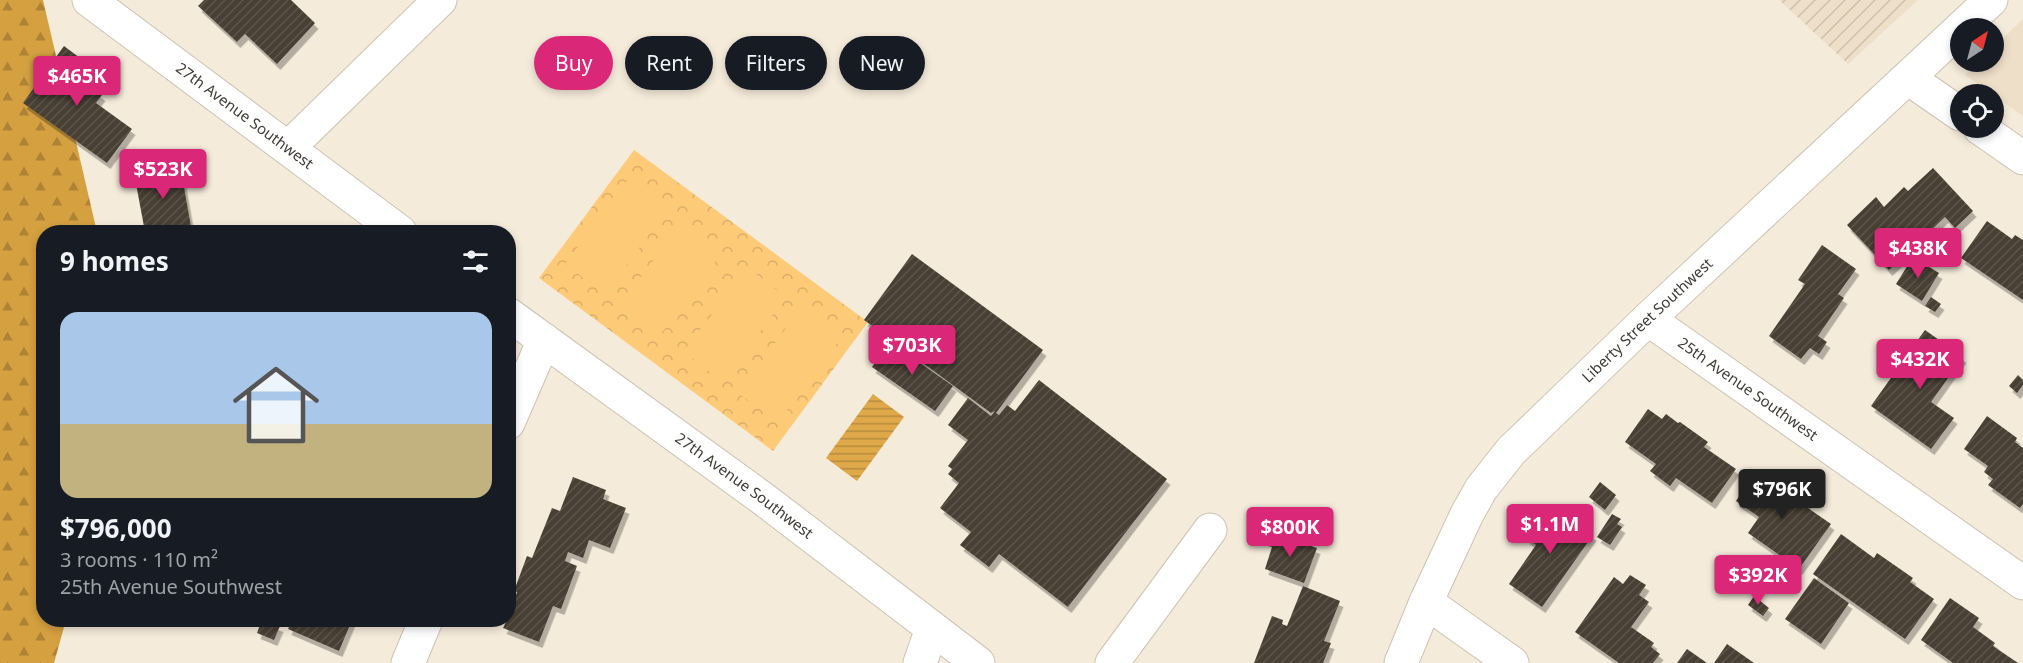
<!DOCTYPE html>
<html lang="en">
<head>
<meta charset="utf-8">
<style>
	body { margin:0; font-family:"Noto Sans",sans-serif; background:#242831; color:#f1f3f6; height:100vh; display:flex; flex-direction:column; font-size:22px; white-space:nowrap }
	* { box-sizing:border-box; margin:0 }
	p { font-size:20px; color:#9ea1a6 }
	.icon { flex:none; width:33px; height:33px; fill:none; stroke:currentColor; stroke-width:2; stroke-linecap:round; stroke-linejoin:round }
	.map { position:relative; flex:1; overflow:hidden }
	.panel { position:absolute; left:36px; top:225px; width:480px; height:402px; display:flex; flex-direction:column; background:#171b24; border-radius:24px; box-shadow:0 3px 9px #0003 }
	.panel>* { flex:none }
	.guide { position:absolute; left:534px; top:36px; width:570px; height:54px; display:flex; gap:12px }
	.needle { width:39px; rotate:36deg }
	.controls { position:absolute; left:1950px; top:18px; display:grid; gap:12px }
	.controls a { display:grid; place-items:center; width:54px; height:54px; border-radius:50%; background:#171b24; box-shadow:0 3px 9px #0003; font-size:30px }
	.price { position:absolute; translate:-50% -51px; padding:0 14px; border-radius:6px; background:#db2777; color:#fff; font-size:20px; line-height:39px; filter:drop-shadow(0 2px 3px #0008) }
	.price::after { content:''; position:absolute; left:50%; top:36px; width:18px; height:14px; margin-left:-9px; background:inherit; clip-path:polygon(0 0,100% 0,50% 100%) }
	.price.current { background:#222; color:#fff }
	ul { padding:0; list-style:none }
	li { display:grid; align-content:center; gap:12px; height:318px; padding:0 24px }
	li+li { border-top:2px solid #363941 }
	li span { display:grid; place-items:center; height:186px; border-radius:18px; color:#555 }
	li>.icon { margin-inline-start:auto }
	span .icon { width:108px; height:108px; fill:#fffc; stroke-width:1 }
	li b { font-size:26px }
	h2 { display:flex; justify-content:space-between; align-items:center; height:72px; padding:0 24px; font-size:26px }
	.pill { padding:0 21px; border-radius:27px; background:#171b24; box-shadow:0 3px 9px #0003; font-size:21px; line-height:54px }
	.pill.current { background:#db2777; color:#fff }
	.map>svg:first-child { display:block }
	.built { fill:#eedfc9 }
	.industrial { fill:url(#industrial-furrows) }
	.forest { fill:url(#forest-firs) }
	.park { fill:url(#park-crowns) }
	.garden { fill:#fdca77 }
	.water { fill:url(#water-rules) }
	.building { fill:url(#building-hatch); filter:url(#shadow) }
	.lines { fill:none; stroke-linecap:round; stroke-linejoin:round }
	.minor-casing { stroke:#cdc3b3; stroke-width:35 }
	.minor { stroke:#fff; stroke-width:33 }
	.labels { text-anchor:middle; stroke-width:6; stroke-linejoin:round; paint-order:stroke }
	.street-label { font-size:15px; fill:#3e3a34; stroke:#f5ebdb }
</style>
</head>
<body>
<div class="map">
<svg width="2023" height="663" viewBox="0 0 2023 663">
	<defs>
		<pattern id="industrial-furrows" width="10" height="10" patternUnits="userSpaceOnUse" patternTransform="scale(1.5)"><rect width="10" height="10" fill="#eedfc9"/><path d="M-1 1l2-2M0 10L10 0M9 11l2-2" fill="none" stroke="#cdc0ad"/></pattern>
		<pattern id="forest-firs" width="22" height="20" patternUnits="userSpaceOnUse" patternTransform="scale(1.5)"><rect width="22" height="20" fill="#d5a040"/><path d="M5 1l3.5 6h-7zM16 11l3.5 6h-7z" fill="#ae8336"/></pattern>
		<pattern id="park-crowns" width="20" height="18" patternUnits="userSpaceOnUse" patternTransform="scale(1.5)"><rect width="20" height="18" fill="#fdca77"/><path d="M2 6a3 3 0 1 1 6 0M12 15a3 3 0 1 1 6 0" fill="none" stroke="#daae68"/></pattern>
		<pattern id="water-rules" width="6" height="5" patternUnits="userSpaceOnUse" patternTransform="scale(1.5)"><rect width="6" height="5" fill="#dfa94a"/><path d="M0 2.5h6" fill="none" stroke="#b68b3e"/></pattern>
		<pattern id="building-hatch" width="6" height="6" patternUnits="userSpaceOnUse" patternTransform="scale(1.5)"><rect width="6" height="6" fill="#494134"/><path d="M-1 1l2-2M0 6l6-6M5 7l2-2" fill="none" stroke="#5c5549"/></pattern>
		<filter id="shadow"><feDropShadow dx="3.5" dy="6" stdDeviation="0" flood-color="#0004"/></filter>
	</defs>
	<rect width="100%" height="100%" fill="#f5ebdb"/>
	<path class="built" d="M2023,19V116L1965,75L1978,62H1994V47Z"/>
	<path class="industrial" d="M1779,0H1918L1848,64Z"/>
	<path class="forest" d="M0,0H43L97,232H44V620H66L54,663H0Z"/>
	<path class="park" d="M634,150L868,322L773,451L539,278Z"/>
	<path class="garden" d="M628,180L668,209L605,294L565,264Z
		M683,221L723,251L660,335L620,305Z
		M747,267L786,297L723,382L684,352Z
		M801,308L841,338L778,422L738,393Z"/>
	<path class="water" d="M873,394L904,417L857,481L826,458Z"/>
	<path class="building" d="M204,0H291L315,23L277,64L245,34L237,42L198,6Z
		M64,46L88,64L78,78L102,95L96,103L132,129L107,163L23,103Z
		M180,165L192,232H145L134,173Z
		M1933,168L1973,211L1955,228L1945,217L1889,270L1847,225L1876,197L1884,207L1904,187L1908,191Z
		M1987,221L2012,239L2015,235L2023,240V300L1961,258Z
		M1822,245L1856,269L1838,294L1844,298L1818,336L1827,342L1819,354L1810,348L1801,359L1769,336L1805,284L1798,280Z
		M912,254L1043,350L996,413L999,415L1007,405L1015,411L1039,380L1167,479L1068,607L999,554L989,567L960,545L971,532L940,508L959,483L948,474L952,469L948,466L968,440L948,425L968,398L991,416L995,411L991,413L864,320Z
		M1913,257L1939,273L1922,301L1896,284Z
		M1931,297L1941,304L1935,312L1925,306Z
		M1925,330L1963,357L1931,402L1954,418L1931,449L1871,406Z
		M890,342L953,386L935,411L872,367Z
		M2018,375L2023,380V385L2017,393L2009,386Z
		M1648,409L1662,419L1666,414L1678,423L1680,422L1708,442L1704,447L1736,469L1712,503L1676,478L1670,486L1650,471L1656,464L1625,442Z
		M1987,416L2017,438L2015,442L2023,448V504L2020,508L1988,485L1993,479L1984,472L1988,466L1964,449Z
		M1756,471L1779,487L1781,483L1808,502L1805,506L1831,524L1799,569L1748,533L1759,517L1736,501Z
		M573,477L606,490L603,499L626,508L610,548L589,540L583,558L568,552L565,561L577,566L561,609L553,606L539,642L503,628L507,620H508L517,592L514,591L527,556L532,558L552,508L560,511Z
		M1600,482L1616,495L1605,510L1589,497Z
		M1550,505L1593,535L1542,607L1509,584L1536,545L1526,538Z
		M1612,514L1621,519L1617,524L1622,527L1610,545L1597,537Z
		M1277,534L1317,548L1304,583L1265,569L1272,547L1268,546L1272,535L1276,536Z
		M1841,534L1874,558L1877,553L1913,578L1910,582L1934,599L1905,639L1813,574Z
		M1630,575L1646,585L1639,595L1649,602L1631,627L1654,643L1651,647L1660,654L1653,663H1619L1575,632L1614,577L1623,584Z
		M1814,578L1849,603L1821,644L1785,619Z
		M1303,586L1340,601L1324,641L1331,643L1323,663H1254L1272,616L1283,620L1282,624L1287,626Z
		M1754,596L1769,608L1763,616L1748,605Z
		M1950,598L1979,618L1973,627L1995,643L1993,646L2018,663H1953L1921,640Z
		M262,620L280,626L274,640L257,633Z
		M292,620H352L339,651L288,629Z
		M1727,644L1754,663H1714Z
		M1687,649L1707,663H1677Z"/>
	<g class="lines">
		<defs>
			<g id="minor">
				<path id="s1" d="M89,0L400,232"/>
				<path d="M1961,28L1991,0"/>
				<path d="M1908,78L1960,114"/>
				<path d="M1980,128L2023,158"/>
				<path d="M288,148L440,0"/>
				<path id="s2" d="M508,314L762,498L978,663"/>
				<path id="s3" d="M1648,319L2023,583"/>
				<path d="M508,423L544,340"/>
				<path d="M1426,602L1512,663"/>
				<path d="M408,663L426,620"/>
				<path d="M920,663L932,629"/>
				<path d="M1112,663L1210,530"/>
				<path id="s4" d="M1401,663L1426,602L1467,514L1481,489L1511,451L1648,319L1960,29"/>
			</g>
		</defs>
		<use href="#minor" class="minor-casing"/>
		<use href="#minor" class="minor"/>
	</g>
	<g class="labels">
		<g class="street-label">
			<text dy="5" stroke="none"><textPath href="#s1" startOffset="194">27th Avenue Southwest</textPath></text>
			<text dy="5" stroke="none"><textPath href="#s4" startOffset="429">Liberty Street Southwest</textPath></text>
			<text dy="5" stroke="none"><textPath href="#s3" startOffset="122">25th Avenue Southwest</textPath></text>
			<text dy="5" stroke="none"><textPath href="#s2" startOffset="292">27th Avenue Southwest</textPath></text>
		</g>
	</g>
</svg>
<div class="controls">
<a><svg class="needle" viewBox="-14 -14 28 28"><path d="M0-13l5 13h-10z" fill="#e53935"/><path d="M0 13l5-13h-10z" fill="#9ea1a6"/></svg></a>
<a><svg class="icon" aria-label="locate" viewBox="0 0 24 24"><circle cx="12" cy="12" r="6"/><path d="M12 2v4M12 18v4M2 12h4M18 12h4"/></svg></a>
</div>
<b class="price" style="left:77px;top:107px">$465K</b>
<b class="price" style="left:163px;top:200px">$523K</b>
<b class="price" style="left:1918px;top:279px">$438K</b>
<b class="price" style="left:912px;top:376px">$703K</b>
<b class="price" style="left:1920px;top:390px">$432K</b>
<b class="price current" style="left:1782px;top:520px">$796K</b>
<b class="price" style="left:1550px;top:555px">$1.1M</b>
<b class="price" style="left:1290px;top:558px">$800K</b>
<b class="price" style="left:1758px;top:606px">$392K</b>
<div class="guide">
<a class="pill current">Buy</a>
<a class="pill">Rent</a>
<a class="pill">Filters</a>
<a class="pill">New</a>
</div>
<section class="panel">
<h2>9 homes<svg class="icon" aria-label="filters" viewBox="0 0 24 24"><path d="M4 7h16M4 17h16"/><circle cx="9" cy="7" r="2"/><circle cx="15" cy="17" r="2"/></svg></h2>
<ul>
<li><span style="background:linear-gradient(#a9c7e8 60%,#c2b280 0)"><svg class="icon" aria-label="home" viewBox="0 0 24 24"><path d="M3 11l9-7 9 7M6 9v11h12V9"/></svg></span><div><b>$796,000</b><p>3 rooms · 110 m²</p><p>25th Avenue Southwest</p></div></li>
</ul>
</section>
</div>
</body>
</html>
